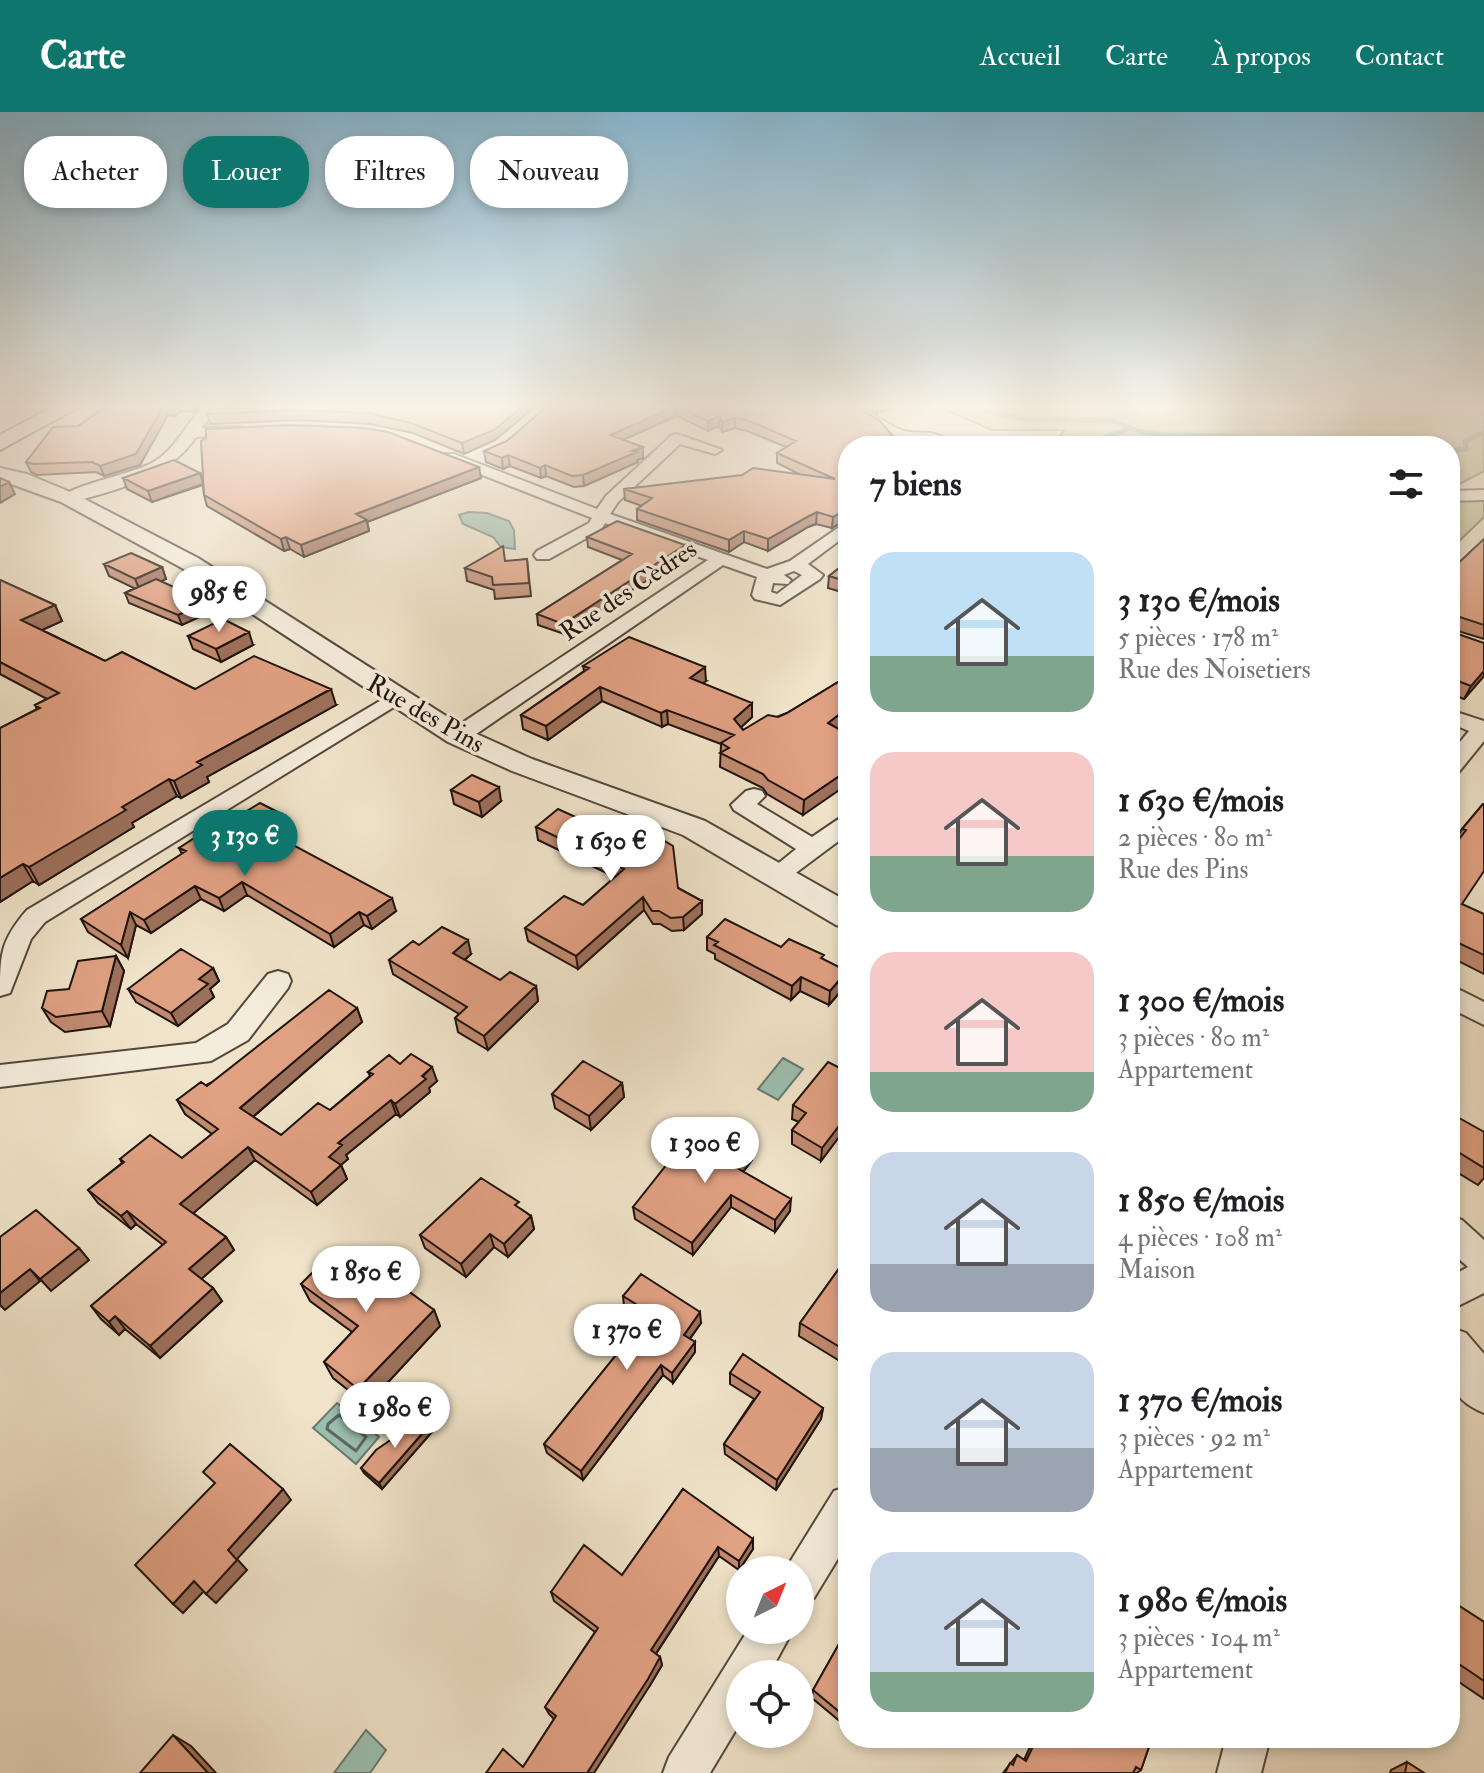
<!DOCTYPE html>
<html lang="fr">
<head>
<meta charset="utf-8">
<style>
	body { margin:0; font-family:"IM FELL Double Pica",serif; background:#f6f6f6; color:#202124; height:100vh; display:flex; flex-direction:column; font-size:30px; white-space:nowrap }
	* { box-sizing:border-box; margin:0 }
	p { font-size:26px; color:#757577 }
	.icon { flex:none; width:44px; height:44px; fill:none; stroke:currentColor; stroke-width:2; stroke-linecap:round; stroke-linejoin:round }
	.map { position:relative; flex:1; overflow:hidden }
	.side { position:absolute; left:838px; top:324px; width:622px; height:1312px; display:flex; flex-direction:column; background:#fff; border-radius:32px; box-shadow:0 4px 12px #0003 }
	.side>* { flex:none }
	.hud { position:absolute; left:24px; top:24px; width:694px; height:72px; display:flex; gap:16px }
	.needle { width:52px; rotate:43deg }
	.controls { position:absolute; left:726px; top:1444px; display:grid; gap:16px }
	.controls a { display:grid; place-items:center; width:88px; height:88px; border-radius:50%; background:#fff; box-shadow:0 4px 12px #0003; font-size:40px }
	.price { position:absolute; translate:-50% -68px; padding:0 18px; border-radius:28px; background:#fff; color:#222; font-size:26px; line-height:52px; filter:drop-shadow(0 2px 4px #0008) }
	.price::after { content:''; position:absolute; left:50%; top:48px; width:24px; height:18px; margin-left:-12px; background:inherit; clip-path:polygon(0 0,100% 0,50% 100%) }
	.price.active { background:#0f766e; color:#fff }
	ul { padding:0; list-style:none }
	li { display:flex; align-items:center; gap:24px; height:200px; padding:0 32px }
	li span { display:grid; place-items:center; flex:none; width:224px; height:160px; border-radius:24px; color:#555 }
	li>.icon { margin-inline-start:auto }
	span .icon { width:96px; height:96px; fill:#fffc; stroke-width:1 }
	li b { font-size:34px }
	h2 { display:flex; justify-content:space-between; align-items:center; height:96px; padding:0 32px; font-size:34px }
	.pill { padding:0 28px; border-radius:32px; background:#fff; box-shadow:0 4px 12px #0003; font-size:28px; line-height:72px }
	.pill.active { background:#0f766e; color:#fff }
	header { display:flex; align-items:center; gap:48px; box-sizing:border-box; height:112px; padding:0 40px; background:#0f766e; color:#fff }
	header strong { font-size:38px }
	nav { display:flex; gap:44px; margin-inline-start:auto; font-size:28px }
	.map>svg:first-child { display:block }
	.green { fill:#bfc293; stroke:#6f6a50; stroke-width:2 }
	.water { fill:#9bbfb0; stroke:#697a6f; stroke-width:2 }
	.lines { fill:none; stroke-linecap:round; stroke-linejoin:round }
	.shore { stroke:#5d695e; stroke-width:3 }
	.stream { stroke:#697a6f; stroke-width:5 }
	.minor-casing { stroke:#53473c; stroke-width:4 }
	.tertiary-casing { stroke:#53473c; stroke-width:4 }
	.secondary-casing { stroke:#1f130d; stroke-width:4 }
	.minor { fill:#f5eddc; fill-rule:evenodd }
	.tertiary { fill:#f5eddc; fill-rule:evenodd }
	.secondary { fill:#f5eddc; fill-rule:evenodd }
	.wall { fill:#c18a70; stroke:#1f130d; stroke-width:2 }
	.shaded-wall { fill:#9d705b; stroke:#1f130d; stroke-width:2 }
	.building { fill:#e0a082; stroke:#1f130d; stroke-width:2 }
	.labels { text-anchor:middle; stroke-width:7; stroke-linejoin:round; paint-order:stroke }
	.far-street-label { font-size:26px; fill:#1f130d; stroke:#f5eddc }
</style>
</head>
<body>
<header>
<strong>Carte</strong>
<nav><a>Accueil</a><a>Carte</a><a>À propos</a><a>Contact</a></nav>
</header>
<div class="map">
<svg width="1484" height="1661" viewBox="0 0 1484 1661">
	<rect width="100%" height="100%" fill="#f0e3c9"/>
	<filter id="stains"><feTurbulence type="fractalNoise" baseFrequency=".0025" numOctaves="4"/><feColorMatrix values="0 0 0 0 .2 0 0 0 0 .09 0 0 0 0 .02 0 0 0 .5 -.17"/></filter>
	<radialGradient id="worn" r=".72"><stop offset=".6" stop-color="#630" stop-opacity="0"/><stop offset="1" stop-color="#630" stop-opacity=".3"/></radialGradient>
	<path class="green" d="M932,292H1484V359L1450,377V334H1055L1064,318H992Z
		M1484,388V405L1450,438V389Z"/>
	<path class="water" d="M469,400L487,401L509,409L514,418L515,437L501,435L493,425L463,412L459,403Z
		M783,946L803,957L778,988L758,977Z
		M337,1291L379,1325L356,1352L313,1316Z
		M366,1618L386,1638L370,1661H334Z"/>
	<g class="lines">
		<path class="shore" d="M339,1303L366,1325L356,1339L327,1317L328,1312Z"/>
		<path class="stream" d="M968,292L984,299L1019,306L1113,309L1138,319L1162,323L1237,324L1249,334
			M1094,334L1107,324L1131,316
			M1450,339L1466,337L1465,329L1484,320"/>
		<defs>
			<path id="minor" d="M206,292H222L201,316L239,315L244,316V322L196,325C169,366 113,379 68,391L60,386C75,372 129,363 152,351C178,336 185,311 206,292Z
				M840,292C865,292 878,308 899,317C920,326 931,312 953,334C937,334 930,327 917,327L925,334H908Z
				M677,322L722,338L715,342L680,332L618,390L610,402L767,457L790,449L848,409V422L808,452L823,463L820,467L780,493L755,487L752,483L757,465L723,453L466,629H450L447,624L450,619L708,448L605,411L601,418L549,447H537L534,443L537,439L589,411L592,406L444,348V342H454L597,397L606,384L672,323ZM794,459L802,463L777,482L771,480L773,471L788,472L791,468L784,463Z
				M1484,378V388L1450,389V379Z
				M395,580L405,586L402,590L45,810L31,827L10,881L0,884C0,843 0,829 27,798Z
				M1450,598L1484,609V629L1458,661L1450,663V642L1469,619L1450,611Z
				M754,677L762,679L765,684L757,692L812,725L840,706L848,704V722L785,769H767L764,763L796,737L734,698L731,693L746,679Z
				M278,859L288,862L291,869L288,876L248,928L211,949L0,975V953L196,931L228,912L268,862Z
				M1450,873L1484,890V913L1450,896Z
				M1450,1104L1462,1108L1484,1128V1181L1450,1198V1165L1468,1155L1450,1139Z
				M848,1374V1430L814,1486L800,1492V1458H785L834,1379Z
				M748,1518H793L769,1562H740V1611L710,1661H663L669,1645Z
				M1226,1626H1270L1261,1661H1217Z"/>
			<path id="tertiary" d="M0,356L27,362L75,382L198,446L468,618L532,647L705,709L848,790V816L836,813L683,723L512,659L448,630L182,456L61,390L0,368Z
				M1450,1215L1466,1221L1484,1242V1301C1440,1283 1450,1255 1450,1215Z"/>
			<path id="secondary" d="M58,292H84L0,338V323Z"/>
		</defs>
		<use href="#minor" class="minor-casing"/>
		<use href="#tertiary" class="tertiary-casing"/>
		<use href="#secondary" class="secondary-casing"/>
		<use href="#minor" class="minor"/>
		<use href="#tertiary" class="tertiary"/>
		<use href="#secondary" class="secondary"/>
	</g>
	<path class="wall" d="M109,292H202L194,300L181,299L175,304L168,303L140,353L104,364L96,360L37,363L31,360L26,350Z
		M215,292H538L495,328L464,342L413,321L371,312L298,308L210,312L207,302Z
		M550,292H853L832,416L816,412L808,415L768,439L744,430L729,440L637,408V397L642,394L625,388L624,377L801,363L777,351V341L786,335L747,319L735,316L722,320L719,314L708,319L677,304L623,328L643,346L637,348L638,350L584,374L574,375L546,364L541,366L510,354L503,357L486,350L484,339L507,329Z
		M856,292H904L877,301Z
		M200,361L203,372L481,366L367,410L369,419L304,445L290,437L284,439L207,394L204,383L203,373L152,390L127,377L123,366Z
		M587,425L686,443L564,522L538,513L537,502L622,448L588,435Z
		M1484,427V527L1455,518V521L1484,564L1464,587L1450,582V459Z
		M527,447L531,484L495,487L494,478L467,469L465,456Z
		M848,449V482L828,476L829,464Z
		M104,452L162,455L166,467L161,469L210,500L182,513L129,491L125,481L134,476L109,464Z
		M0,468L55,493L62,509L42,518L105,549L195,577L336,593L207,665L209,670L181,686L177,684L132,711L134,715L39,773L33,769L0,790V616L37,597L35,593L47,587L0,562Z
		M188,524L253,533L221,550L193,537Z
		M583,554L706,569L702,571L752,605L741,615L743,618L787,601L848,564V617L840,615L838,616L803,703L767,682L763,676L720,655L721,632L668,612L662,615L602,589L548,628L523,617L521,603L584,559Z
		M451,678L501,689L482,705L454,692Z
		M1483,692L1462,793L1484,802V862L1450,845V739L1456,731H1454L1462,717Z
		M286,704L291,717L279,725L396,799L372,817L364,813L334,835L247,783L224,799L201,787L151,821L136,813L128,846L88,820L81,807L182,742L179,736L206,724Z
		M536,715L639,742L678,776L702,789V802L684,818L672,819L660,812H653L644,798L578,857L528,829L525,816L583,793L615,765L538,728Z
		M707,825L781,835L823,847L846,873L829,893L800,879L791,888L715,847V842L707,838Z
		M419,833L471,842L465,848L500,868L536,874L538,889L488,938L458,920L455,906L459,902L393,862L389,848Z
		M116,844L124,859L110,914L65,920L51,910L42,896Z
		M213,856L219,869L210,877L214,885L178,914L136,890L128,877Z
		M357,896L362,910L253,1005L281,1023L330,998L370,964L368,960L400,952L437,969L429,976L430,980L400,1005L396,1002L346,1043L348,1047L341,1053L347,1067L317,1093L255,1048L193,1101L226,1125L234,1138L201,1167L213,1176L222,1189L160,1246L125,1217L119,1223L101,1207L91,1194L163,1133L136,1112L131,1117L98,1091L88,1078L122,1051L120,1047L182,1046L212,1022L185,1002L177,988Z
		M848,960V1013L821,1049L792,1032V1018L799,1010L792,1007L793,993Z
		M622,971L624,985L591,1018L555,996L552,982Z
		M1450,1005L1484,1020V1066L1478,1073L1450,1056Z
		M712,1021L752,1036V1048L743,1060L790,1099L775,1120L731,1095L693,1143L635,1107L633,1095Z
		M521,1097L531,1104L534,1117L508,1145L494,1135L466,1165L425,1136L420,1123Z
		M848,1144V1254L799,1224L800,1211Z
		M349,1151L434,1198L440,1214L367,1293L333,1266L324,1250L352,1220L310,1189L301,1172Z
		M623,1184L701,1211L690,1227L695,1230V1240L673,1271L663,1263L583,1368L547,1341L544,1332L645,1208L624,1194Z
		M730,1261L823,1296L821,1307L776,1378L725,1342L724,1332L754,1287L730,1272Z
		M435,1307L438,1313L382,1377L364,1361L361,1356Z
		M683,1377L753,1437L739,1458L719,1444L656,1542L660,1545L662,1553L649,1575L523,1655L554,1607L549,1602L545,1595L595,1520L554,1489L551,1480L622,1463Z
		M1450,1488L1484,1510V1587L1450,1564Z
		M848,1516V1616L812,1586L813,1578Z
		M860,1626H875L870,1634Z
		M1034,1626H1152L1141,1658L1137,1661H1003L1017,1643L1024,1648Z
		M1407,1650L1424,1661H1390L1391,1658Z"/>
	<path class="shaded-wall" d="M173,292H178L181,299L175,304L172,293Z
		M192,292H202L194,300Z
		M525,292H538L495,328L464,342L462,331Z
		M878,292H904L877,301Z
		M164,293L168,303L140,353L104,364L100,354Z
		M676,294L677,304L610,333V323Z
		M719,304V314L708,319V309Z
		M735,306V316L722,320V310Z
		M643,335V346L637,348L638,350L584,374L583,363L632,339Z
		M508,343L510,354L503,357L502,346Z
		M545,353L546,364L541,366L540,356Z
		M479,355L481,366L367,410L369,419L304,445L301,433L356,402Z
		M200,361L203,372L152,390L148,379Z
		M9,370L15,382L0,391V375Z
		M848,396V406L832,416L833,405Z
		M817,400L816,412L808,415L768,439V427L809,404Z
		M744,419V430L729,440V428Z
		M286,425L290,437L284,439L281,427Z
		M685,433L686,443L564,522L563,512Z
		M162,455L166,467L140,479L135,467Z
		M207,490L210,500L182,513L178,503Z
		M55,493L62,509L29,524L21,508Z
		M249,520L253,533L221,550L216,537Z
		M705,555L706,569L690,580V566Z
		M1484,559V564L1464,587L1471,574Z
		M600,575L602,589L548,628L546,614Z
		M331,577L336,593L207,665L209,670L181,686L174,669L197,650Z
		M752,591V605L735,621L734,607Z
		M667,598L668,612L662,615L661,601Z
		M841,601L840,615L827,625L828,611Z
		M848,658V672L803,703L804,688Z
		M169,667L177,684L132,711L134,715L39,773L29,755L122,695Z
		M499,675L501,689L482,705L479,690Z
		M286,704L291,717L270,731L265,718Z
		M23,752L33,769L0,790V766Z
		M242,770L247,783L224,799L219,786Z
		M195,774L201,787L151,821L144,808Z
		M643,785L644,798L578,857L576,844Z
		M392,786L396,799L372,817L367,804Z
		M702,789V802L684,818L683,805Z
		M130,800L136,813L128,846L121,833Z
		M359,800L364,813L334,835L330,822Z
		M468,828L471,842L456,855L453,841Z
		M116,844L124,859L110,914L102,899Z
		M213,856L219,869L210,877L214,885L178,914L171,901L199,867Z
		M847,859L846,873L829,893L830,879Z
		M801,865L800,879L791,888L792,874Z
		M536,874L538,889L488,938L484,924Z
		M357,896L362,910L247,1010L240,996Z
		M432,955L437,969L429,976L430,980L400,1005L395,992Z
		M622,971L624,985L591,1018L589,1004Z
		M391,988L396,1002L346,1043L348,1047L335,1058L329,1045L338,1031Z
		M848,1002V1013L821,1049L822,1036Z
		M248,1035L255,1048L189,1105L180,1092Z
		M752,1036V1048L737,1068V1056Z
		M341,1053L347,1067L317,1093L311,1080Z
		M731,1083V1095L693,1143L692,1131Z
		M791,1087L790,1099L775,1120V1108Z
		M127,1099L136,1112L131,1117L121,1104Z
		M531,1104L534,1117L508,1145L504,1132Z
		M490,1122L494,1135L466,1165L461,1152Z
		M226,1125L234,1138L198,1170L189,1157Z
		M79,1136L89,1148L51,1179L40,1167Z
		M30,1157L40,1169L5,1198L0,1193V1181Z
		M213,1176L222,1189L160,1246L150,1234Z
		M434,1198L440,1214L367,1293L358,1277Z
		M700,1200L701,1211L685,1233L684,1223Z
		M115,1204L125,1217L119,1223L109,1210Z
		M695,1230V1240L673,1271L672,1261Z
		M661,1253L663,1263L583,1368L581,1359Z
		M823,1296L821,1307L776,1378L777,1368Z
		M435,1307L438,1313L382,1377L379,1371Z
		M283,1377L291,1388L237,1447L247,1458L216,1491L206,1482L228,1438Z
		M753,1427V1437L739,1458V1449Z
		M718,1435L719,1444L653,1546L651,1538Z
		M194,1469L204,1479L183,1501L173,1492Z
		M660,1545L662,1553L649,1575L594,1661H587Z
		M173,1623L191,1634L216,1661H208Z"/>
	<path class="building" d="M109,292H173L172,293H164L136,342L100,354L92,350L33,352L26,350L53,315L79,314Z
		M215,292H525L494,318L462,331L411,311L368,301L295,298L207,302Z
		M550,292H853L880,309L901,334H848V396L833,405L817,400L809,404L768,427L744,419L729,428L637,397L652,386L624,377L742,363L753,356L835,367L777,341L796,329L747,308L735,306L722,310L719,304L708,309L676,294L610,323L643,335L632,339L637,340L583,363L572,364L545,353L540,356L508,343L502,346L484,339L507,329Z
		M291,313L364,316L388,320L479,355L356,402L367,408L301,433L286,425L281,427L204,383L201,329L206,326V317Z
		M174,348L200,361L148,379L123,366Z
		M0,366L9,370L0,375Z
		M617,409L685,433L563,512L537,502L632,442L587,425Z
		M1484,427V513L1457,504L1453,507L1455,521L1484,531V559L1471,574L1450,566V459Z
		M503,434L505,449L527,447L529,471L493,473L492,465L465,456Z
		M131,441L162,455L135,467L104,452Z
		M848,449V470L829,464Z
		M156,467L207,490L178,503L125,481Z
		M0,468L55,493L21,508L105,549L122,540L195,577L254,544L331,577L197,650L202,653L174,669L169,667L122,695L126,698L29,755L23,752L0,766V616L40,596L35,593L59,581L0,550Z
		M223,507L249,520L216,537L188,524Z
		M629,525L705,555L690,566L752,591L734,607L743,618L768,603L778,605L787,601L848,564V602L841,601L828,611L848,622V658L804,688L768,668L763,662L720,641L729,636L721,631L734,623L667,598L661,601L600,575L546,614L521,603L589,556L583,554Z
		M472,663L499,675L479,690L451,678Z
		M260,691L286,704L265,718L392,786L367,804L359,800L330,822L242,770L219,786L195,774L144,808L130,800L121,833L81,807L186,739L179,736L202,721L206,724Z
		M1483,692H1484V759L1462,792L1484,802V843L1450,827V739L1466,718L1462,717Z
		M558,697L595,714L630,709L639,742L658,725L673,734L678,776L702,789L683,805L671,806L659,799H652L643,785L576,844L525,816L564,784L583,793L624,757L536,715Z
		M725,807L781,835L789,827L824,843L821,846L847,859L830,879L801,865L792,874L714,833L718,830L707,825Z
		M442,815L468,828L453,841L500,868L510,860L536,874L484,924L455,906L467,895L389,848L413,829L419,833Z
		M181,837L213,856L199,867L208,872L171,901L128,877Z
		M116,844L102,899L56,905L42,896L47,879L69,877L78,849Z
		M329,878L357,896L240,996L281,1023L318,991L330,998L373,962L368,960L389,943L400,952L411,942L432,955L422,964L426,967L395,992L391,988L338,1031L342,1033L329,1045L341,1053L311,1080L248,1035L180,1092L226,1125L189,1157L213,1176L150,1234L115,1204L109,1210L91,1194L166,1130L127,1099L121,1104L88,1078L124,1050L120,1047L150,1023L182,1046L218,1017L177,988L201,970L207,974Z
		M583,949L622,971L589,1004L552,982Z
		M828,950L848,960V1002L822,1036L792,1018L806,1001L793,993Z
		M1452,1002L1484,1020V1056L1450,1035V1005Z
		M698,1013L712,1021L715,1015L752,1036L737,1056L791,1087L775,1108L731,1083L692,1131L633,1095Z
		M481,1066L519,1090L515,1093L531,1104L504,1132L490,1122L461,1152L420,1123Z
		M36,1098L79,1136L40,1167L30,1157L0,1181V1125Z
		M334,1139L349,1151L358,1142L434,1198L358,1277L324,1250L358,1214L301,1172Z
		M848,1144V1240L800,1211Z
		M641,1162L700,1200L684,1223L695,1230L672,1261L661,1253L581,1359L544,1332L650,1201L623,1184Z
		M743,1242L823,1296L777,1368L724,1332L760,1280L730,1261Z
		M430,1301L435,1307L379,1371L361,1356L376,1338Z
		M230,1332L283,1377L228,1438L237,1448L206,1482L194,1469L173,1492L135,1453L215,1371L203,1360Z
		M683,1377L753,1427L739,1449L718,1435L651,1538L660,1545L648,1567L587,1661H486L503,1637L523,1655L556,1604L545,1595L598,1516L551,1480L584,1433L622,1463Z
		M1450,1488L1484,1510V1569L1450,1546Z
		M848,1516V1607L813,1578Z
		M173,1623L208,1661H140Z
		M1037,1626H1152L1141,1658L1136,1655L1133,1661H1005L1010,1651L1013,1653L1017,1643L1026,1649Z
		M1407,1650L1424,1661H1405Z"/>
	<linearGradient id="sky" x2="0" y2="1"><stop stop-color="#89b8d2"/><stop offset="0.56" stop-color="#f8f2e7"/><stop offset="1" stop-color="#f8f2e7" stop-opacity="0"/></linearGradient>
	<rect width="1484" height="525" fill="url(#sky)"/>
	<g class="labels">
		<g class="far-street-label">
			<text transform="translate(628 478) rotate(-34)" y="9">Rue des Cèdres</text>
			<text transform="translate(426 601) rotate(30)" y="9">Rue des Pins</text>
		</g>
	</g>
	<rect width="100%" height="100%" filter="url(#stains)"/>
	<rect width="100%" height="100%" fill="url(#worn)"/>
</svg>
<div class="controls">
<a><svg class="needle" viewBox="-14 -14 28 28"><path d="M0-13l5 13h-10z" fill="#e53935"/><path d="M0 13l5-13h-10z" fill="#757577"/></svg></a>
<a><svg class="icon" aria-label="locate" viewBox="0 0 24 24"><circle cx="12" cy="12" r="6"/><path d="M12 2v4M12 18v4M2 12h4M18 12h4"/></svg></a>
</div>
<b class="price" style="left:219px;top:522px">985 €</b>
<b class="price active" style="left:245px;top:766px">3 130 €</b>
<b class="price" style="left:611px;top:771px">1 630 €</b>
<b class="price" style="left:705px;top:1073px">1 300 €</b>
<b class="price" style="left:366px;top:1202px">1 850 €</b>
<b class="price" style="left:627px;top:1260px">1 370 €</b>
<b class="price" style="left:395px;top:1338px">1 980 €</b>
<div class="hud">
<a class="pill">Acheter</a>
<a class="pill active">Louer</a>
<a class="pill">Filtres</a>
<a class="pill">Nouveau</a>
</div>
<section class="side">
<h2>7 biens<svg class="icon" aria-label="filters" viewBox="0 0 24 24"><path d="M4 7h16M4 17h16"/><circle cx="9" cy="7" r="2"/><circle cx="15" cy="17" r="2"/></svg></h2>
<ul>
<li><span style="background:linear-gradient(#bfe0f5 65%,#7fa58c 0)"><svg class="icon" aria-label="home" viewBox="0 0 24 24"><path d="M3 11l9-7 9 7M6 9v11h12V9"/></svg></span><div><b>3 130 €/mois</b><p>5 pièces · 178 m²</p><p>Rue des Noisetiers</p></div></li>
<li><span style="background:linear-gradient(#f6c9c9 65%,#7fa58c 0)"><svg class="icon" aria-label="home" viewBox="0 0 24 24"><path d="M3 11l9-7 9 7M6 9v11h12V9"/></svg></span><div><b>1 630 €/mois</b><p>2 pièces · 80 m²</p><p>Rue des Pins</p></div></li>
<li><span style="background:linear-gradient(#f6c9c9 75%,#7fa58c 0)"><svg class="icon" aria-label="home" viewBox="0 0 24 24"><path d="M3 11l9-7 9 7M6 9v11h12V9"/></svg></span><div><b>1 300 €/mois</b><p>3 pièces · 80 m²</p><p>Appartement</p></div></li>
<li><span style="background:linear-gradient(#c9d6e8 70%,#9aa5b1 0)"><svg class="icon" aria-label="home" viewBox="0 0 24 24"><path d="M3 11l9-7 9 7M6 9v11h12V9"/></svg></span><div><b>1 850 €/mois</b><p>4 pièces · 108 m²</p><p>Maison</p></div></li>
<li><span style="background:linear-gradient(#c9d6e8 60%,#9aa5b1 0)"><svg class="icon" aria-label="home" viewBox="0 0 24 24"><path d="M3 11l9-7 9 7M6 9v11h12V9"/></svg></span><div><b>1 370 €/mois</b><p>3 pièces · 92 m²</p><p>Appartement</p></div></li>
<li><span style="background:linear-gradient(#c9d6e8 75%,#7fa58c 0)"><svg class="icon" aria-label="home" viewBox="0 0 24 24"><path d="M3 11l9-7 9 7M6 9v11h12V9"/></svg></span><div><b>1 980 €/mois</b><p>3 pièces · 104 m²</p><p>Appartement</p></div></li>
</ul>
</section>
</div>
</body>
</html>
